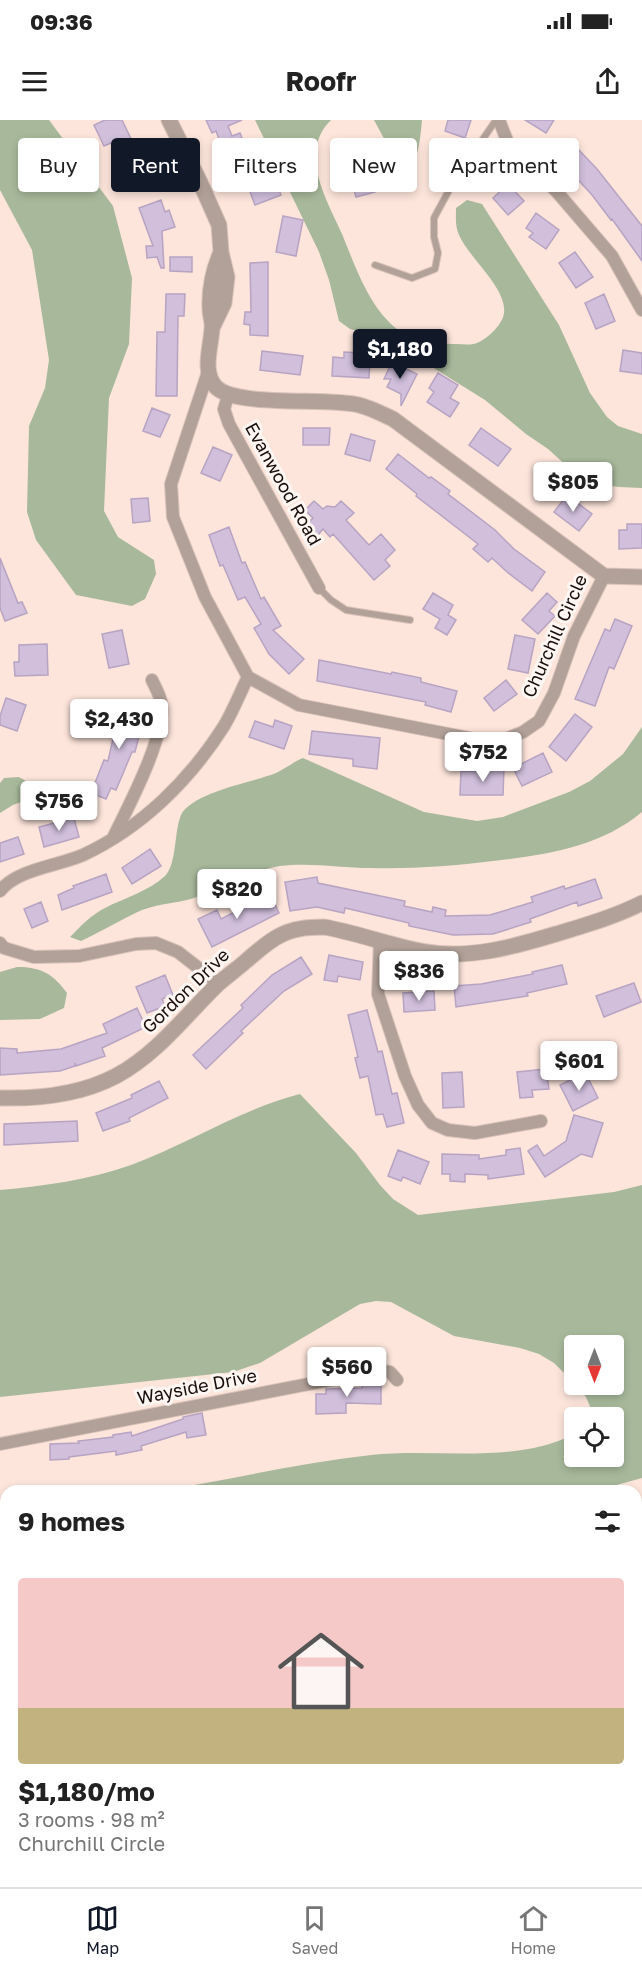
<!DOCTYPE html>
<html lang="en">
<head>
<meta charset="utf-8">
<style>
	body { margin:0; font-family:"Golos Text",sans-serif; background:#f6f6f6; color:#222; height:100vh; display:flex; flex-direction:column; font-size:22px; white-space:nowrap }
	* { box-sizing:border-box; margin:0 }
	p { font-size:20px; color:#767676 }
	.icon { flex:none; width:33px; height:33px; fill:none; stroke:currentColor; stroke-width:2; stroke-linecap:round; stroke-linejoin:round }
	.map { position:relative; flex:1; overflow:hidden }
	.side { position:absolute; left:0px; top:1365px; width:642px; height:402px; display:flex; flex-direction:column; background:#fff; border-radius:18px 18px 0 0; box-shadow:0 3px 9px #0003 }
	.side>* { flex:none }
	.hud { position:absolute; left:18px; top:18px; width:606px; height:54px; display:flex; gap:12px }
	.needle { width:39px; rotate:180deg }
	.buttons { position:absolute; left:564px; top:1215px; display:grid; gap:12px }
	.buttons a { display:grid; place-items:center; width:60px; height:60px; border-radius:6px; background:#fff; box-shadow:0 3px 9px #0003; font-size:30px }
	.price { position:absolute; translate:-50% -51px; padding:0 14px; border-radius:6px; background:#fff; color:#222; font-size:20px; line-height:39px; filter:drop-shadow(0 2px 3px #0008) }
	.price::after { content:''; position:absolute; left:50%; top:36px; width:18px; height:14px; margin-left:-9px; background:inherit; clip-path:polygon(0 0,100% 0,50% 100%) }
	.price.current { background:#111827; color:#fff }
	ul { padding:0; list-style:none }
	li { display:grid; align-content:center; gap:12px; height:318px; padding:0 18px }
	li span { display:grid; place-items:center; height:186px; border-radius:6px; color:#555 }
	li>.icon { margin-inline-start:auto }
	span .icon { width:108px; height:108px; fill:#fffc; stroke-width:1 }
	li b { font-size:26px }
	h2 { display:flex; justify-content:space-between; align-items:center; height:72px; padding:0 18px; font-size:26px }
	.tag { padding:0 21px; border-radius:6px; background:#fff; box-shadow:0 3px 9px #0003; font-size:21px; line-height:54px }
	.tag.current { background:#111827; color:#fff }
	.status { display:flex; justify-content:space-between; align-items:center; height:42px; padding:0 30px; background:#fff; direction:ltr }
	.status svg { height:16px; fill:currentColor }
	header { display:flex; justify-content:space-between; align-items:center; height:78px; padding:0 18px; background:#fff; font-size:27px; font-weight:700 }
	.menu { display:flex; justify-content:space-around; align-items:center; height:84px; border-top:2px solid #e0e0e0; background:#fff; font-size:16px; color:#767676 }
	.menu a { display:grid; justify-items:center; gap:3px }
	.menu .current { color:#111827 }
	.map>svg:first-child { display:block }
	.forest { fill:#a8b99b }
	.building { fill:#d1bfdc; stroke:#b7a3c2; stroke-width:1.5 }
	.lines { fill:none; stroke-linecap:round; stroke-linejoin:round }
	.service-casing { stroke:#d9c2b9; stroke-width:8 }
	.minor-casing { stroke:#d9c2b9; stroke-width:14 }
	.tertiary-casing { stroke:#d9c2b9; stroke-width:17 }
	.service { stroke:#b1a198; stroke-width:6 }
	.minor { stroke:#b1a198; stroke-width:12 }
	.tertiary { stroke:#b1a198; stroke-width:15 }
	.labels { text-anchor:middle; stroke-width:6; stroke-linejoin:round; paint-order:stroke }
	.street-label { font-size:18px; fill:#1a0d09; stroke:#fef6f3 }
</style>
</head>
<body>
<div class="status"><b>09:36</b><svg viewBox="0 0 49 12"><path d="M0 12V9h3v3zM5 12V6h3v6zM10 12V3h3v9zM15 12V0h3v12zM26 1h20v11H26zM47 4h2v5h-2z"/></svg></div>
<header><svg class="icon" aria-label="menu" viewBox="0 0 24 24"><path d="M4 6h16M4 12h16M4 18h16"/></svg>Roofr<svg class="icon" aria-label="share" viewBox="0 0 24 24"><path d="M12 15V3M7 8l5-5 5 5M5 13v7h14v-7"/></svg></header>
<div class="map">
<svg width="642" height="1767" viewBox="0 0 642 1767">
	<rect width="100%" height="100%" fill="#fde5db"/>
	<path class="forest" d="M0,0H49L113,86L132,158L129,224L109,278L104,391L118,417L154,440L156,454L145,479L132,486L76,475L36,420L27,392L29,306L45,268L49,240L32,130L0,70Z
		M255,0H331C319,11 313,30 316,46C320,70 332,92 342,114C354,143 366,179 389,202C408,221 431,224 456,224C464,224 472,226 479,222C488,218 503,204 504,193C507,168 469,138 459,115C455,106 456,98 456,88L467,80L482,84L559,205L590,273L607,297L618,306L642,314V368L619,367L591,363L569,348L548,329L526,314L485,280L387,219L350,209L339,201L329,160L319,132Z
		M374,0H422C420,24 417,47 400,65L395,53L388,26Z
		M642,607V692C600,727 546,735 493,741C453,746 412,749 371,748C341,748 310,742 280,746C252,750 226,767 200,776C182,783 161,783 142,790C122,799 102,811 81,821L70,817C81,806 91,795 105,788C124,778 149,771 165,756C177,744 174,711 181,695C192,672 254,662 276,653C285,649 293,642 303,638L424,692L477,701L503,697L569,672L590,661L623,634Z
		M19,657L31,664L35,677L13,685L0,693V663L4,658Z
		M17,847C42,847 53,854 67,873L64,888L40,899L0,900V852Z
		M300,974L356,1033L380,1065L393,1079L418,1095L614,1072L642,1065V1358L595,1371H158C229,1360 299,1343 371,1335C437,1328 514,1345 574,1314V1336H614V1298L589,1297L592,1291L586,1277L576,1265L614,1264V1226H574V1263L554,1243L539,1234L520,1228L454,1216L391,1182L376,1181L360,1184L260,1243L233,1252L0,1277V1070C44,1066 88,1060 131,1045C188,1024 241,989 300,974Z
		M6,1396V1452L0,1453V1398Z
		M642,1483V1639L636,1640V1487Z
		M175,1761H307L313,1767H173Z"/>
	<path class="building" d="M105,0H122L137,31L142,29L152,48L130,60L111,23L104,26L94,5Z
		M206,0H242L228,6L232,16L240,13L250,38L229,46L216,11L212,13Z
		M448,0H471L465,18L445,11Z
		M525,0H554L546,13Z
		M577,28L597,49L642,106V141L612,99L611,100L592,75L562,42Z
		M363,29L375,72L356,77L347,47L338,49L335,36Z
		M268,43L281,75L255,85L249,69L255,67L249,50Z
		M508,64L524,81L508,95L493,78Z
		M161,80L165,92L169,90L175,107L162,111L164,148H161L157,137L147,138L146,126H153L139,88Z
		M536,93L559,110L546,129L529,117L533,113L526,108Z
		M283,96L303,100L296,136L276,132Z
		M575,132L593,157L576,168L559,143Z
		M170,137H192V152L170,151Z
		M268,142V216L250,215V205L244,204L245,192H251L250,143Z
		M166,174H185L184,196H178L177,276H156L157,212H165Z
		M604,174L615,201L596,209L585,183Z
		M623,230L642,233V254L620,251Z
		M262,231L303,236L300,255L260,250Z
		M344,232L362,233L361,240H370L369,258L332,256L333,237L344,238Z
		M392,242L417,254L401,286V274L387,267L391,259H384Z
		M438,253L458,265L450,278L459,283L450,297L427,282L434,272L429,268Z
		M152,288L170,295L160,317L143,311Z
		M303,308H330L329,325H303Z
		M481,308L511,329L498,346L469,325Z
		M351,314L375,321L370,341L345,334Z
		M213,327L232,335L220,361L201,353Z
		M398,334L429,358L431,357L450,371L448,374L495,410L514,429L545,452L532,471L507,452L492,438L488,442L473,429L478,424L416,376L417,374L386,349Z
		M567,375L592,394L579,411L554,392Z
		M148,378L150,401L133,403L131,379Z
		M314,381L323,389L327,386L335,387L341,381L354,393L346,400L369,425L381,414L395,430L385,440L390,446L374,460L333,414L330,417L323,409L318,415L307,404L313,398L305,390Z
		M627,404H642V428L619,429V410H627Z
		M229,407L242,443L245,442L261,479L264,477L281,506L273,510L304,539L289,554L269,534L254,508L261,504L245,477L238,480L223,445L220,446L209,415Z
		M0,438L18,483L22,482L27,493L5,501L0,488Z
		M433,473L453,485L448,495L456,500L447,515L435,508L440,499L423,489Z
		M547,473L557,482L549,491L555,496L538,514L522,500Z
		M615,499L632,506L614,549L609,547L595,586L575,579L605,509L610,511Z
		M122,510L129,544L109,548L102,514Z
		M515,515L535,519L528,553L508,549Z
		M47,524L48,555L15,556L14,542H19V525Z
		M319,540L391,554L392,552L421,558V562L457,571L451,592L425,585L426,582L317,561Z
		M506,560L517,574L494,591L484,578Z
		M6,578L26,585L17,611L0,605V596Z
		M122,587L145,593L135,632H132L116,670L111,668L106,679L91,673L104,640L108,641L115,610L109,609L112,595L119,597Z
		M575,594L592,607L566,641L549,627Z
		M275,600L292,606L284,629L249,617L255,601L273,607Z
		M312,611L380,618L377,649L353,646V639L309,634Z
		M543,633L552,652L522,666L513,648Z
		M488,648H504L503,675H460L461,651L488,652Z
		M74,698L79,717L44,727L39,707Z
		M18,717L24,734L0,742V723Z
		M150,729L161,746L132,764L122,748Z
		M106,754L112,772L62,790L58,775L74,768L73,766Z
		M317,757L318,763L405,781L404,786L432,792L433,787L446,790L445,796L490,795L533,782L531,777L564,766L565,769L595,759L602,778L578,786L577,782L530,799L531,802L493,814L453,815L409,806V803L345,788L344,793L317,787L290,791L285,762Z
		M270,774L279,793L212,827L198,799L217,790L221,799Z
		M41,782L48,801L32,808L24,789Z
		M329,835L363,842L360,860L338,856L337,862L324,860Z
		M301,837L312,854L284,871L241,911L243,913L206,949L193,935L243,888L241,885L272,855Z
		M562,845L567,864L527,873L528,876L456,887L454,866L481,864L533,854L532,852Z
		M165,855L173,875L162,879L165,886L147,893L136,867Z
		M634,863L641,882L604,897L596,876Z
		M434,871L435,890L404,892L403,873Z
		M137,888L146,907L102,928L105,936L76,946L75,943V946L60,951L0,955V928L17,929V933L61,929L107,913L103,904Z
		M367,890L378,932L382,931L392,974L397,973L404,1003L387,1007L383,994L376,995L368,956L360,958L355,938L358,937L348,895Z
		M546,949L549,969L532,970L533,977L520,978L517,952Z
		M462,952L464,987L443,988L442,953Z
		M585,952L598,978L573,991L560,965Z
		M159,961L168,978L129,998L130,1001L103,1011L96,993L132,978L131,975Z
		M574,995L603,1003L592,1037L581,1034L545,1057L528,1031L537,1025L544,1036L566,1021Z
		M77,1001L78,1021L4,1025V1004Z
		M520,1028L524,1054L488,1059V1055L465,1054V1062L450,1061V1054H442V1034L479,1035V1039L506,1035V1030Z
		M398,1030L429,1042L420,1064L403,1057L401,1061L388,1056Z
		M362,1264H381V1284L346,1283V1293L316,1294V1274H326V1269H328L362,1268Z
		M202,1293L206,1315L187,1318L186,1312L141,1326L142,1330L116,1335V1331L69,1337V1339L50,1340V1324L79,1323L78,1321L113,1317V1315L131,1312L132,1316L183,1299V1297Z"/>
	<g class="lines">
		<defs>
			<path id="service" d="M375,145L412,158L435,149L438,133L434,117V98L454,61L496,0
				M319,468L331,480L346,490L410,500
				M10,1767L13,1761"/>
			<path id="minor" d="M499,0L508,23L557,72L612,136L642,190
				M208,252L171,364L173,397L205,477L248,557L299,585L474,619H506L523,612L539,601L554,573L574,516L604,456
				M228,276L224,289L229,304L319,468
				M113,718C128,687 167,615 161,582C160,575 155,567 152,560
				M0,771C17,749 58,746 83,735C141,708 189,661 224,606C233,591 240,573 248,557
				M380,820L378,874L405,956L418,985L432,1003L448,1010L475,1013L541,1001
				M0,823L4,828L34,837L79,836L136,824L156,823L178,832L219,864
				M0,1324L381,1250L390,1252L397,1260
				M636,1446L642,1444
				M636,1574L642,1571
				M0,1597L6,1595
				M0,1644L6,1655
				M636,1713L642,1711
				M70,1761L75,1767
				M613,1761L617,1767"/>
			<path id="tertiary" d="M169,0L199,60L219,105L221,132L227,157L224,183L213,206
				M221,132C213,150 209,170 210,190C210,196 213,202 212,208C211,227 202,251 215,266C233,288 328,277 359,285C371,288 382,294 393,299L604,456L642,457
				M0,978C40,979 80,975 116,956C157,934 185,896 218,864C227,856 237,849 246,841C258,831 269,820 283,814C295,808 310,807 324,807C358,813 391,826 426,832C471,839 513,827 556,814C586,805 614,797 642,783"/>
		</defs>
		<use href="#service" class="service-casing"/>
		<use href="#minor" class="minor-casing"/>
		<use href="#tertiary" class="tertiary-casing"/>
		<use href="#service" class="service"/>
		<use href="#minor" class="minor"/>
		<use href="#tertiary" class="tertiary"/>
	</g>
	<g class="labels">
		<g class="street-label">
			<text transform="translate(283 364) rotate(61)" y="6">Evanwood Road</text>
			<text transform="translate(555 516) rotate(-66)" y="6">Churchill Circle</text>
			<text transform="translate(186 871) rotate(-44)" y="6">Gordon Drive</text>
			<text transform="translate(197 1267) rotate(-11)" y="6">Wayside Drive</text>
		</g>
	</g>
</svg>
<div class="buttons">
<a><svg class="needle" viewBox="-14 -14 28 28"><path d="M0-13l5 13h-10z" fill="#e53935"/><path d="M0 13l5-13h-10z" fill="#767676"/></svg></a>
<a><svg class="icon" aria-label="locate" viewBox="0 0 24 24"><circle cx="12" cy="12" r="6"/><path d="M12 2v4M12 18v4M2 12h4M18 12h4"/></svg></a>
</div>
<b class="price current" style="left:400px;top:260px">$1,180</b>
<b class="price" style="left:573px;top:393px">$805</b>
<b class="price" style="left:119px;top:630px">$2,430</b>
<b class="price" style="left:483px;top:663px">$752</b>
<b class="price" style="left:59px;top:712px">$756</b>
<b class="price" style="left:237px;top:800px">$820</b>
<b class="price" style="left:419px;top:882px">$836</b>
<b class="price" style="left:579px;top:972px">$601</b>
<b class="price" style="left:347px;top:1278px">$560</b>
<div class="hud">
<a class="tag">Buy</a>
<a class="tag current">Rent</a>
<a class="tag">Filters</a>
<a class="tag">New</a>
<a class="tag">Apartment</a>
</div>
<section class="side">
<h2>9 homes<svg class="icon" aria-label="filters" viewBox="0 0 24 24"><path d="M4 7h16M4 17h16"/><circle cx="9" cy="7" r="2"/><circle cx="15" cy="17" r="2"/></svg></h2>
<ul>
<li><span style="background:linear-gradient(#f6c9c9 70%,#c2b280 0)"><svg class="icon" aria-label="home" viewBox="0 0 24 24"><path d="M3 11l9-7 9 7M6 9v11h12V9"/></svg></span><div><b>$1,180/mo</b><p>3 rooms · 98 m²</p><p>Churchill Circle</p></div></li>
</ul>
</section>
</div>
<nav class="menu">
<a class="current"><svg class="icon" aria-label="map" viewBox="0 0 24 24"><path d="M3 6l6-2 6 2 6-2v14l-6 2-6-2-6 2zM9 4v14M15 6v14"/></svg>Map</a>
<a><svg class="icon" aria-label="saved" viewBox="0 0 24 24"><path d="M7 4h10v16l-5-4-5 4z"/></svg>Saved</a>
<a><svg class="icon" aria-label="home" viewBox="0 0 24 24"><path d="M3 11l9-7 9 7M6 9v11h12V9"/></svg>Home</a>
</nav>
</body>
</html>
